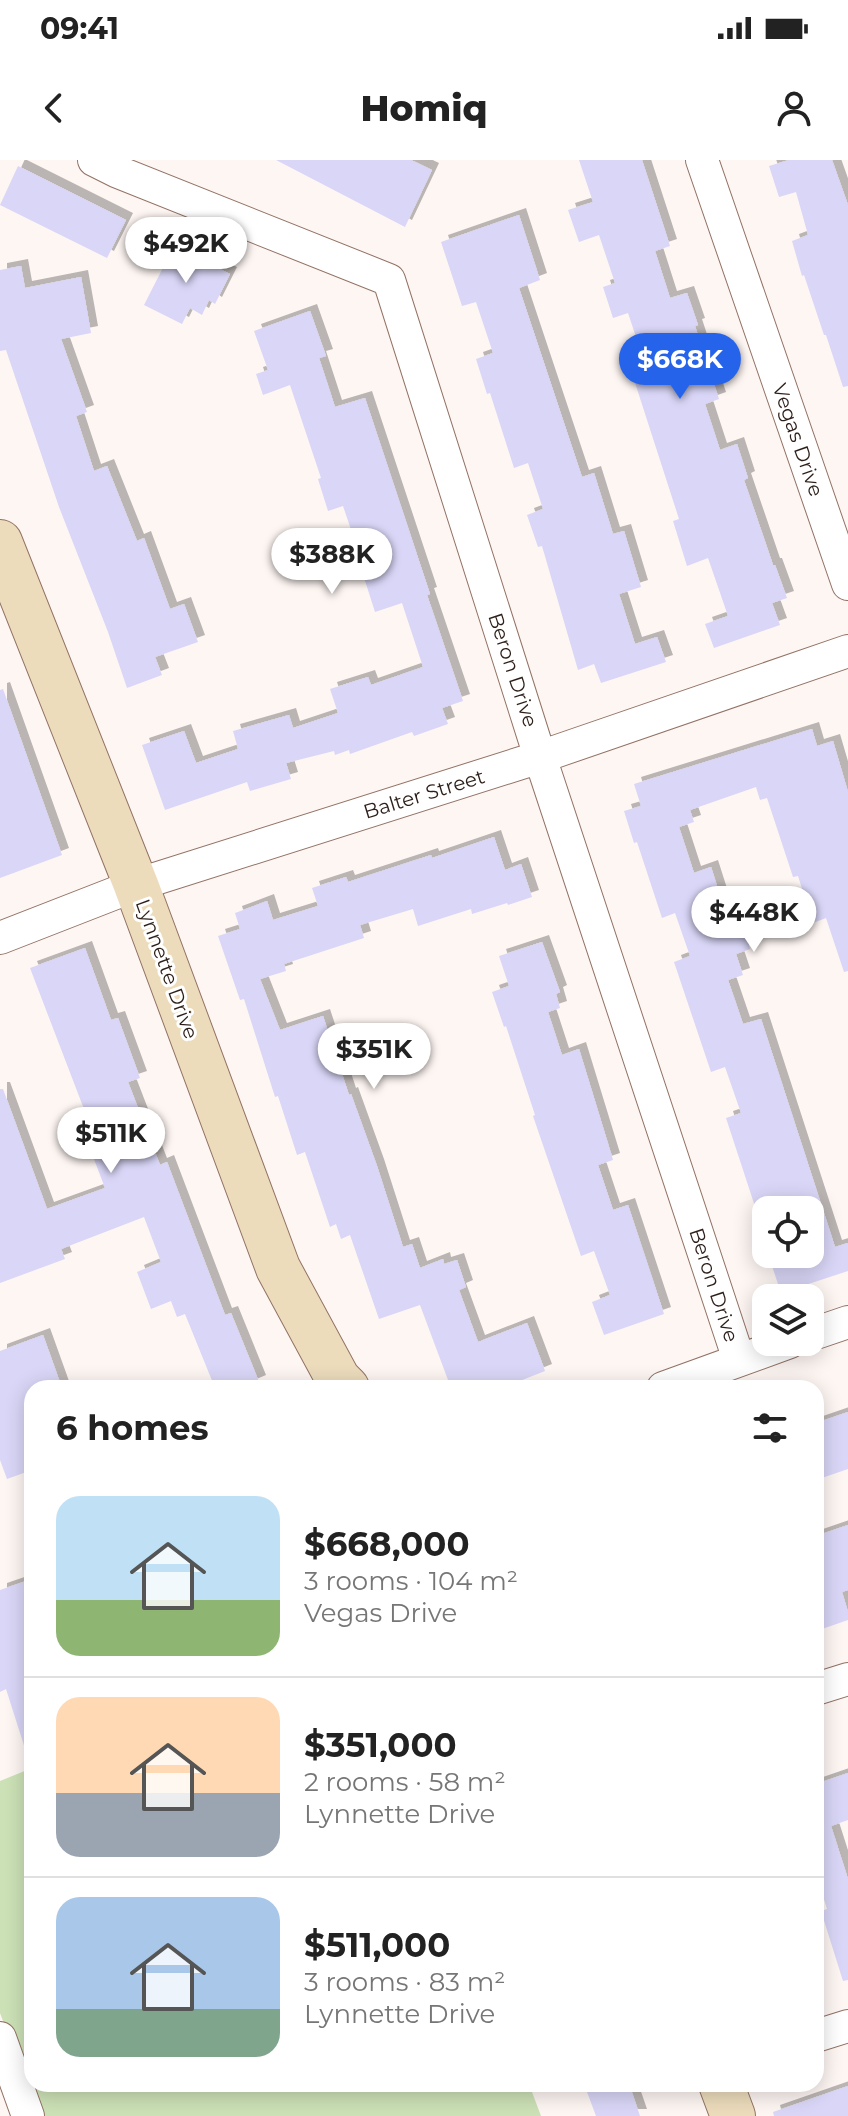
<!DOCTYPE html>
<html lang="en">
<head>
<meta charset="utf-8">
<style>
	body { margin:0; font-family:Montserrat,sans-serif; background:#f6f6f6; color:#222; height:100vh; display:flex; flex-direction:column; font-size:30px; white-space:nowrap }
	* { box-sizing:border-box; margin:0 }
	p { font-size:26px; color:#767676 }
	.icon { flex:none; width:44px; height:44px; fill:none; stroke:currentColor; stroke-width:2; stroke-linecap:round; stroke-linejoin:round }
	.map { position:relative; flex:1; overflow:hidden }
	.drawer { position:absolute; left:24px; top:1220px; width:800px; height:712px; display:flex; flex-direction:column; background:#fff; border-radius:24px; box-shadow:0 4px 20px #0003 }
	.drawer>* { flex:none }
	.fabs { position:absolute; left:752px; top:1036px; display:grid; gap:16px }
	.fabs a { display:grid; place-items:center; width:72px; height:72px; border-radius:16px; background:#fff; box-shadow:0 4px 20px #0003; font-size:40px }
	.price { position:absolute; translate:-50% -68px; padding:0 18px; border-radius:28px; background:#fff; color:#222; font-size:26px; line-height:52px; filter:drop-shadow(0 2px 4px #0008) }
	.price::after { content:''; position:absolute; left:50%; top:48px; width:24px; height:18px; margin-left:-12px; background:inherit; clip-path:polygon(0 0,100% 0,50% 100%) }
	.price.active { background:#2563eb; color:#fff }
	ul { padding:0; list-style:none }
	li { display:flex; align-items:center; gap:24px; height:200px; padding:0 32px }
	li+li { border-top:2px solid #e0e0e0 }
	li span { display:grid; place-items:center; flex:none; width:224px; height:160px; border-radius:24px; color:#555 }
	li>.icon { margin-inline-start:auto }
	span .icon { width:96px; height:96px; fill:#fffc; stroke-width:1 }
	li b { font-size:34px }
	h2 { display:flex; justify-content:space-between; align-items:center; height:96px; padding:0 32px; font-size:34px }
	.status { display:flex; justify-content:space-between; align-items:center; height:56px; padding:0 40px; background:#fff; direction:ltr }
	.status svg { height:22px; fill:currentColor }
	header { display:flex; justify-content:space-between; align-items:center; height:104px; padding:0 32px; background:#fff; font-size:36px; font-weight:800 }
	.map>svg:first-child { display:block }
	.green { fill:#cce1b6 }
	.building { fill:#d9d6f7; filter:url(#shadow) }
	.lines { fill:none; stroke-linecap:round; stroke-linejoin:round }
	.street-casing { stroke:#927264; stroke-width:34 }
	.secondary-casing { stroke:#927264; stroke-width:46 }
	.street { stroke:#fff; stroke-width:32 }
	.secondary { stroke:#ecdcbc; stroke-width:44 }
	.labels { text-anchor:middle; stroke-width:6; stroke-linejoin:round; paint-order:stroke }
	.street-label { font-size:20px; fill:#2c1f19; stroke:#fff }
</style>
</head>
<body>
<div class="status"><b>09:41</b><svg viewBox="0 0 49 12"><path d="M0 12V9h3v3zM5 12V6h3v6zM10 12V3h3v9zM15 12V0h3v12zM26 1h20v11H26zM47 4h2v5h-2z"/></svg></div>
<header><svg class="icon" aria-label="back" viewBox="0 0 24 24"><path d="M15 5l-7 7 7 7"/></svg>Homiq<svg class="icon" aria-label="person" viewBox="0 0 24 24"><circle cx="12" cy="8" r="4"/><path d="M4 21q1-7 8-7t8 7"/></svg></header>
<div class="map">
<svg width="848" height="1956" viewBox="0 0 848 1956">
	<defs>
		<filter id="shadow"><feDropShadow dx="7" dy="-7" stdDeviation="0" flood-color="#0004"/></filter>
	</defs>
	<rect width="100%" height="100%" fill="#fef6f3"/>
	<path class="green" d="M32,1608V1924H529L541,1956H39L0,1853V1621Z"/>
	<path class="building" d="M276,0H411L432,10L405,67Z
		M579,0H642L670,86L655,91L670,138L687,133L698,165L695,166L719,239L705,244L720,290L737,284L748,318L744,320L773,405H775L787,438L772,443L780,465L714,488L705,464L728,456L708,398L687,406L673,361L679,359L628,201L642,195L628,153L613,158L603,127L615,123L599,75L579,82L568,50L593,42Z
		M789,0H832L848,45V226L843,227L826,175H824L804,115L802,116L792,81L808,75L796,32L779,37L769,6Z
		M18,6L126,60L107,98L0,45Z
		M519,55L540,120L519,128L582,317L594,313L613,374L624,371L641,427L619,434L635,484L657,477L666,502L601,523L594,504L578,510L542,386L538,387L527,355L543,349L528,303L514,308L490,233L487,234L476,199L493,193L476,142L462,146L441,82Z
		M175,84L214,104L212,105L230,114L215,144L209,140L202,155L190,148L182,164L144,145Z
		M21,106L25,128L81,117L91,173L61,179L87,252L76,256L94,311L107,306L137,381L144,378L170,449L184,444L198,482L155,497L162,515L127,528L108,472L59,347L6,190L0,191V110Z
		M310,151L326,196L319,198L335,247L365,238L430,434L427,435L463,541L442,548L448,564L414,576L412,572L350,594L349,590L335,595L334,591L286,603L291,619L250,631L247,622L165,650L142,585L184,571L196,603L238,589L233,571L289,555L293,568L338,553L330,529L368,517L371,525L423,507L402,443L375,452L359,402H362L343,346L328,351L318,319L321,318L290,225L263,235L256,214L268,210L254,171Z
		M3,529L62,695L0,718V530Z
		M812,569L817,586L833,581L848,632V811L844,812L826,758L813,763L798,716L793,717L767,638L760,640L756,627L690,650L694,662L679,667L694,713L711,707L725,751L731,749L738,769L743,767L750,789L736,794L743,815L728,820L743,864L761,859L835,1087L848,1083V1111L781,1133L768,1094H810V1050H766V1087L763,1078L765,1077L726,958L741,953L725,907L711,912L674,802L690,796L675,753L662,758L637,682L634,683L624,651L641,646L634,624Z
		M494,677L505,710L521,704L532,737L508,745L507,743L472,754L471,749L418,766L413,749L360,765L364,778L284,804L286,811L260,819L280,870L323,856L349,935L351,934L377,1006L403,1087L412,1084L420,1108L443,1099L444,1104L457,1100L466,1127L459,1130L478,1182L527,1163L545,1211L502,1228H451L420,1145L379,1159L350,1075L341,1079L336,1064L330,1067L305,992L297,995L278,936L275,937L244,839L240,840L218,776L240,769L235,753L267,741L273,760L318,746L312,728L346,717L348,722L431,695L432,698Z
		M542,782L560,832L556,834L560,848L548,852L562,895L579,889L613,1000L598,1005L613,1050L628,1045L664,1154L604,1175L592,1142L610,1135L594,1091L581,1096L533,956L535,955L506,866L504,867L492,832L509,826L499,796Z
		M85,788L111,860L118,858L140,918L128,922L160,1005L167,1002L225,1155L231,1153L259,1222L245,1228H215L185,1154L177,1157L171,1141L151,1149L137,1112L161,1102L144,1057L61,1089L65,1099L0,1123V929H3L47,1049L105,1028L79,960L87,957L30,808Z
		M43,1175L62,1228H32V1310L7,1319L0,1300V1191Z
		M848,1252V1309L816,1320V1263Z
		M848,1365V1430L842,1432L848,1452V1460L822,1469L816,1451V1376Z
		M32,1419V1594L27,1595L6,1529L0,1532V1430Z
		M848,1613V1660L831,1666L848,1719V1820L843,1821L821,1751L827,1749L816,1714V1624Z
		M584,1924H629L640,1956H596Z
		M848,1926V1956H774L773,1952Z"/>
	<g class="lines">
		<defs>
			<path id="street" d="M94,0L118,12L389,120L540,597L739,1200
				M702,0L848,424
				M0,778L136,725L540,597L848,491
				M810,1175L848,1162
				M663,1228L790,1182
				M816,1529L848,1519
				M816,1876L848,1866
				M0,1878L28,1956"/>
			<path id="secondary" d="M0,382L136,725L278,1108L338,1219L347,1228
				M721,1924L733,1956"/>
		</defs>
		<use href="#street" class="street-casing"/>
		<use href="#secondary" class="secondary-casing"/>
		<use href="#street" class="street"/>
		<use href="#secondary" class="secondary"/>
	</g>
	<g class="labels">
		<g class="street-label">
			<text transform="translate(798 280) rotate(71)" y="7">Vegas Drive</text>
			<text transform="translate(513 510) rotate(72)" y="7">Beron Drive</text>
			<text transform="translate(424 634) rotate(-17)" y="7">Balter Street</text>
			<text transform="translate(167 809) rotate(70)" y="7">Lynnette Drive</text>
			<text transform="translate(714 1125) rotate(72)" y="7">Beron Drive</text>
		</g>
	</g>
</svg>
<div class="fabs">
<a><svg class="icon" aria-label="locate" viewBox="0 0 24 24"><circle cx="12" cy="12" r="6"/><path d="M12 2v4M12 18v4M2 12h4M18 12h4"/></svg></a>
<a><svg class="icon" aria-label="layers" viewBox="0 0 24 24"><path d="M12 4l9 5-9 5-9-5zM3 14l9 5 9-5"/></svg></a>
</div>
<b class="price" style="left:186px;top:125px">$492K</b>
<b class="price active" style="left:680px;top:241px">$668K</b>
<b class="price" style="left:332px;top:436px">$388K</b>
<b class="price" style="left:754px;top:794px">$448K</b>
<b class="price" style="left:374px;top:931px">$351K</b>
<b class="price" style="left:111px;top:1015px">$511K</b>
<section class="drawer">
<h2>6 homes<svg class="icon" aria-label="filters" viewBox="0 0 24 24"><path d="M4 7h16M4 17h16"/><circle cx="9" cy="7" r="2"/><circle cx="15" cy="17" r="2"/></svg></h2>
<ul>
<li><span style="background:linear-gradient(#bfe0f5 65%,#8fb573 0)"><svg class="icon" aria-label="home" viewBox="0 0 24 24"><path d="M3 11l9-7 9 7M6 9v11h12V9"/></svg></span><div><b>$668,000</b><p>3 rooms · 104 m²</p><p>Vegas Drive</p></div></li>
<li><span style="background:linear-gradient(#ffd9b3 60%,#9aa5b1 0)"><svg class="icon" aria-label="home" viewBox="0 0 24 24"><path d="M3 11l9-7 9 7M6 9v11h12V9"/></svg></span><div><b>$351,000</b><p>2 rooms · 58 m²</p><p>Lynnette Drive</p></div></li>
<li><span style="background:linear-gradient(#a9c7e8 70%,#7fa58c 0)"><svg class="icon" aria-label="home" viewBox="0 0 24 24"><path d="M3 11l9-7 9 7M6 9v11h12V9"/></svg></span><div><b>$511,000</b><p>3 rooms · 83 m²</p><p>Lynnette Drive</p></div></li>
</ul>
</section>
</div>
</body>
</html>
